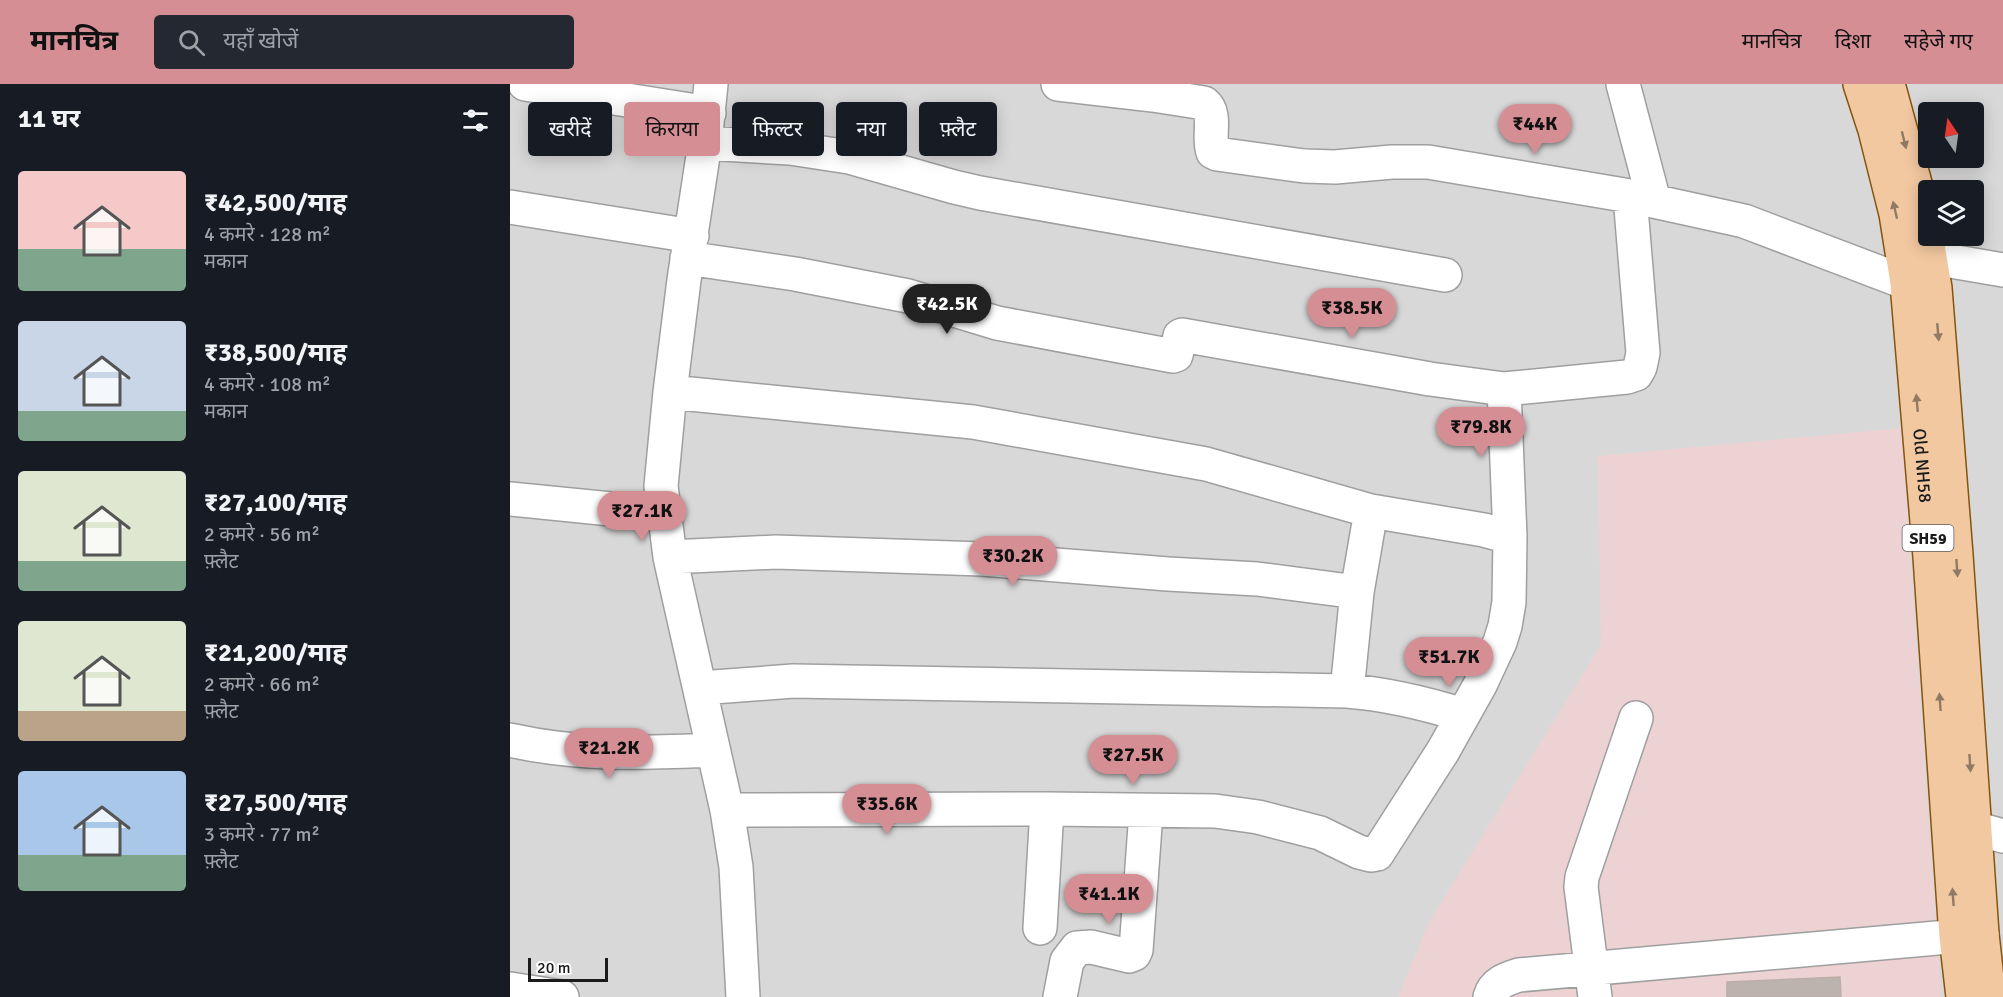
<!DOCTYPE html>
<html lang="hi">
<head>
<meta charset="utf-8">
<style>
	body { margin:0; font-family:Signika,"Noto Sans Devanagari",sans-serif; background:#242831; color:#f1f3f6; height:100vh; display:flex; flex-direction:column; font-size:22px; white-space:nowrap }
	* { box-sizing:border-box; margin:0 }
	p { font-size:20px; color:#9ea1a6 }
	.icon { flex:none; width:33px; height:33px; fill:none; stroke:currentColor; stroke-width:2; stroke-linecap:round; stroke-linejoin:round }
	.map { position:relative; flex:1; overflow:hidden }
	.side { display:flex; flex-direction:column; background:#171b24; width:510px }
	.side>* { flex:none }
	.banner { position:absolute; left:18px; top:18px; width:570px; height:54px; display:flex; gap:12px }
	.needle { width:39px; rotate:347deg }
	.buttons { position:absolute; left:1408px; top:18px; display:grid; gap:12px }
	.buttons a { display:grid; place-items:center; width:66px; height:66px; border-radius:6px; background:#171b24; box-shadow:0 3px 15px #0003; font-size:30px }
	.scale { position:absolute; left:18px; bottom:15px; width:80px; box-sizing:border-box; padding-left:6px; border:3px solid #1b1b1b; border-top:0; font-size:16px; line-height:21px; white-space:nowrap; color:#1b1b1b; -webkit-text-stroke:4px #fff; paint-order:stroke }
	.price { position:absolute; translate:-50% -51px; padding:0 14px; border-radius:21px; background:#d68e95; color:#111; font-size:20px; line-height:39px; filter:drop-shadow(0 2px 3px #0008) }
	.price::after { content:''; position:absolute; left:50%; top:36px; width:18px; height:14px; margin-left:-9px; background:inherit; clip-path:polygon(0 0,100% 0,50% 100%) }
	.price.selected { background:#222; color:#fff }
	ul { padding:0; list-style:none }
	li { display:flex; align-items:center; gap:18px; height:150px; padding:0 18px }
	li span { display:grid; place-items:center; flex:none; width:168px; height:120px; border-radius:6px; color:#555 }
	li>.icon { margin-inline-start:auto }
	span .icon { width:72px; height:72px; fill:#fffc; stroke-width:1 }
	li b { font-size:26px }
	h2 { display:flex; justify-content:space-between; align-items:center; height:72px; padding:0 18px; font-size:26px }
	.chip { padding:0 21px; border-radius:6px; background:#171b24; box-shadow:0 3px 15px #0003; font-size:21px; line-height:54px }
	.chip.selected { background:#d68e95; color:#111 }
	header { display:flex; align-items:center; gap:36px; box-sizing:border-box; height:84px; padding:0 30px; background:#d68e95; color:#111 }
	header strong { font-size:28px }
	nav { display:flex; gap:33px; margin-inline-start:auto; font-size:21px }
	.search { width:420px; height:54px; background:#242831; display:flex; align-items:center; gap:15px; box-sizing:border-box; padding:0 21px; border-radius:6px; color:#9ea1a6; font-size:22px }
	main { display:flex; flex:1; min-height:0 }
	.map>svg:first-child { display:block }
	.residential { fill:#d9d8d8; fill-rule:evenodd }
	.commercial { fill:#ecd2d3 }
	.building { fill:#bcb3af; stroke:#bcaea6; stroke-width:1.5 }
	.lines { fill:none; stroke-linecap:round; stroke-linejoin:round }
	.minor-casing { stroke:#9f9f9f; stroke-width:36 }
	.major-casing { stroke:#85540d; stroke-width:36 }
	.minor { stroke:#fff; stroke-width:33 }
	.major { stroke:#f2c8a0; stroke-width:33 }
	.oneway { fill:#917a64 }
	.labels { text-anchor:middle; stroke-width:6; stroke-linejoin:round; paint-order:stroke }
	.shield { fill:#fff; stroke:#5f5f5f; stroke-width:1.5 }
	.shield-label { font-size:16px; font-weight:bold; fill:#1b1b1b }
	.street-label { font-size:18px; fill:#1b1b1b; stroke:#fff }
</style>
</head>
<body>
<header>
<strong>मानचित्र</strong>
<div class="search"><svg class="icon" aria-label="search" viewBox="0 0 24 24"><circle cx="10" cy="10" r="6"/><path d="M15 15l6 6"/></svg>यहाँ खोजें</div>
<nav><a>मानचित्र</a><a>दिशा</a><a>सहेजे गए</a></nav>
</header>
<main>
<section class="side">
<h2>11 घर<svg class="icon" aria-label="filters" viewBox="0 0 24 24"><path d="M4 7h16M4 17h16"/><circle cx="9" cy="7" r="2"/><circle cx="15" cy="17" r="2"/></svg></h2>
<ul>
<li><span style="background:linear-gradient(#f6c9c9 65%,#7fa58c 0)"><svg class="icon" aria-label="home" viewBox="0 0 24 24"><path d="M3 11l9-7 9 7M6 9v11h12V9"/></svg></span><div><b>₹42,500/माह</b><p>4 कमरे · 128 m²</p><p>मकान</p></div></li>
<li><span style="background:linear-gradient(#c9d6e8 75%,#7fa58c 0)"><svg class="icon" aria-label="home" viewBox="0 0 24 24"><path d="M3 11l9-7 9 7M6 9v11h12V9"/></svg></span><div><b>₹38,500/माह</b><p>4 कमरे · 108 m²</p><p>मकान</p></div></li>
<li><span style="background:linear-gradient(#dfe7d0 75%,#7fa58c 0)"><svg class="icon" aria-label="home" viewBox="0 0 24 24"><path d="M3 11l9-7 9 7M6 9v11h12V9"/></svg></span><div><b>₹27,100/माह</b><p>2 कमरे · 56 m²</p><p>फ़्लैट</p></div></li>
<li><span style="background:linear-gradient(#dfe7d0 75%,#b9a48a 0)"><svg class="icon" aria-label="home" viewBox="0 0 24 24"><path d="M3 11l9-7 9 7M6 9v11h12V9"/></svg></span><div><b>₹21,200/माह</b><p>2 कमरे · 66 m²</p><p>फ़्लैट</p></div></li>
<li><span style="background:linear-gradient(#a9c7e8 70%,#7fa58c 0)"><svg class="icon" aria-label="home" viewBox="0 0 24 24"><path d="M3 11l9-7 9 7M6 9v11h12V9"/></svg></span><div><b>₹27,500/माह</b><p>3 कमरे · 77 m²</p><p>फ़्लैट</p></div></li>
</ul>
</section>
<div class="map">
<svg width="1493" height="913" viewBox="0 0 1493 913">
	<rect width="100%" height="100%" fill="#ece8e2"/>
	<path class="residential" d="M0,0H1493V913H0ZM1419,28H1464V74H1419ZM1419,106H1464V152H1419Z"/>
	<path class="commercial" d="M1392,344L1431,913H888L919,838L1091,561L1088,372Z"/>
	<path class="building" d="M1330,893L1331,913H1217V898Z"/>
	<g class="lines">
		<defs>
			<path id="minor" d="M15,0L199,29
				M201,0L195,59L174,196L160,308L151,402L160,473L217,726L226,783L233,913
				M548,0L643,11L644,0
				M1113,0L1144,117
				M643,11L694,19C708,30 697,53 703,68L707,70L794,82L825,83L882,78H918L1120,112L1234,137L1397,199L1423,204
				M195,59L280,64L339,73L444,103L470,109L935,191
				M0,123L182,152
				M1394,169L1493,186
				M177,174L285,190L398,212L487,239L663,272L666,271L670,252L672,251L920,295L994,305
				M160,308L463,338L696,380L861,427
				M0,415L101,425L153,426
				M160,473L266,468L472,475L658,490L747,495L847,508
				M190,604L283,597L837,607C877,610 914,619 953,631
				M837,607L847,508L861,427L974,446L1000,453L994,305L1117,293L1126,290L1130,283L1133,269L1120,112
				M0,656C72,672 131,669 203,666
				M217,726L537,725
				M1464,744L1493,752
				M530,844L537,725L705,727L748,733L810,749L849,768L861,771L867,770L933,667L970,601L990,558L995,542L999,518L1000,453
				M0,905L52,913
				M550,913L557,877L567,864L581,863L619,872L624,870L626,866L636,728
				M980,913C984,899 996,895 1009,891L1472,850
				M1085,913L1071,803L1072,793L1126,634"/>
			<g id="major">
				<path id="s1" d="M1350,0L1365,46L1386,130L1397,199L1420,473L1446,852L1453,913"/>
				<path d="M1378,0L1412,125L1425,204L1446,471L1472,850L1479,913"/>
			</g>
		</defs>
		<use href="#minor" class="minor-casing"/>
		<use href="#major" class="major-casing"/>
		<use href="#minor" class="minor"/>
		<use href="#major" class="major"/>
	</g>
	<defs><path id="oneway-solid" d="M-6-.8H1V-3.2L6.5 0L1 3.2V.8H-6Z" transform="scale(1.5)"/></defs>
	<g class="oneway">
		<use href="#oneway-solid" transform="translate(1394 56) rotate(76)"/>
		<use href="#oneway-solid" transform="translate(1385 126) rotate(-103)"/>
		<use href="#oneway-solid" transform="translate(1428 248) rotate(85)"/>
		<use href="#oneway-solid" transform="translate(1407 319) rotate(-95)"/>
		<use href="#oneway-solid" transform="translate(1447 484) rotate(86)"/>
		<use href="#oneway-solid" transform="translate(1430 618) rotate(-94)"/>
		<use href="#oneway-solid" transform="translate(1460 679) rotate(86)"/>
		<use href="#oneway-solid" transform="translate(1443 813) rotate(-94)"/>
	</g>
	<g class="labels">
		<rect class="shield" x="1392.5" y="441" width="51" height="26" rx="4.5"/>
		<g class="shield-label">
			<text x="1418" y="460">SH59</text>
		</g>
		<g class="street-label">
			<text dy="6" stroke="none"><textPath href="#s1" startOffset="388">Old NH58</textPath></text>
		</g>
	</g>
</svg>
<div class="buttons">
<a><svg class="needle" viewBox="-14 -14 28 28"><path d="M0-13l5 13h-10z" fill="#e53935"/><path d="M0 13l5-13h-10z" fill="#9ea1a6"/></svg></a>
<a><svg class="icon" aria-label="layers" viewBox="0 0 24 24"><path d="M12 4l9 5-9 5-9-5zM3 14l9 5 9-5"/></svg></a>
</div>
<div class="scale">20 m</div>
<b class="price" style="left:1025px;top:71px">₹44K</b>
<b class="price selected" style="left:437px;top:251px">₹42.5K</b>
<b class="price" style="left:842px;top:255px">₹38.5K</b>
<b class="price" style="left:971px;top:374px">₹79.8K</b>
<b class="price" style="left:132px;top:458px">₹27.1K</b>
<b class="price" style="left:503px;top:503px">₹30.2K</b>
<b class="price" style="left:939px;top:604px">₹51.7K</b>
<b class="price" style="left:99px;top:695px">₹21.2K</b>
<b class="price" style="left:623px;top:702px">₹27.5K</b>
<b class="price" style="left:377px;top:751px">₹35.6K</b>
<b class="price" style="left:599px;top:841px">₹41.1K</b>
<div class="banner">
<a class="chip">खरीदें</a>
<a class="chip selected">किराया</a>
<a class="chip">फ़िल्टर</a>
<a class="chip">नया</a>
<a class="chip">फ़्लैट</a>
</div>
</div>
</main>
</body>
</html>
